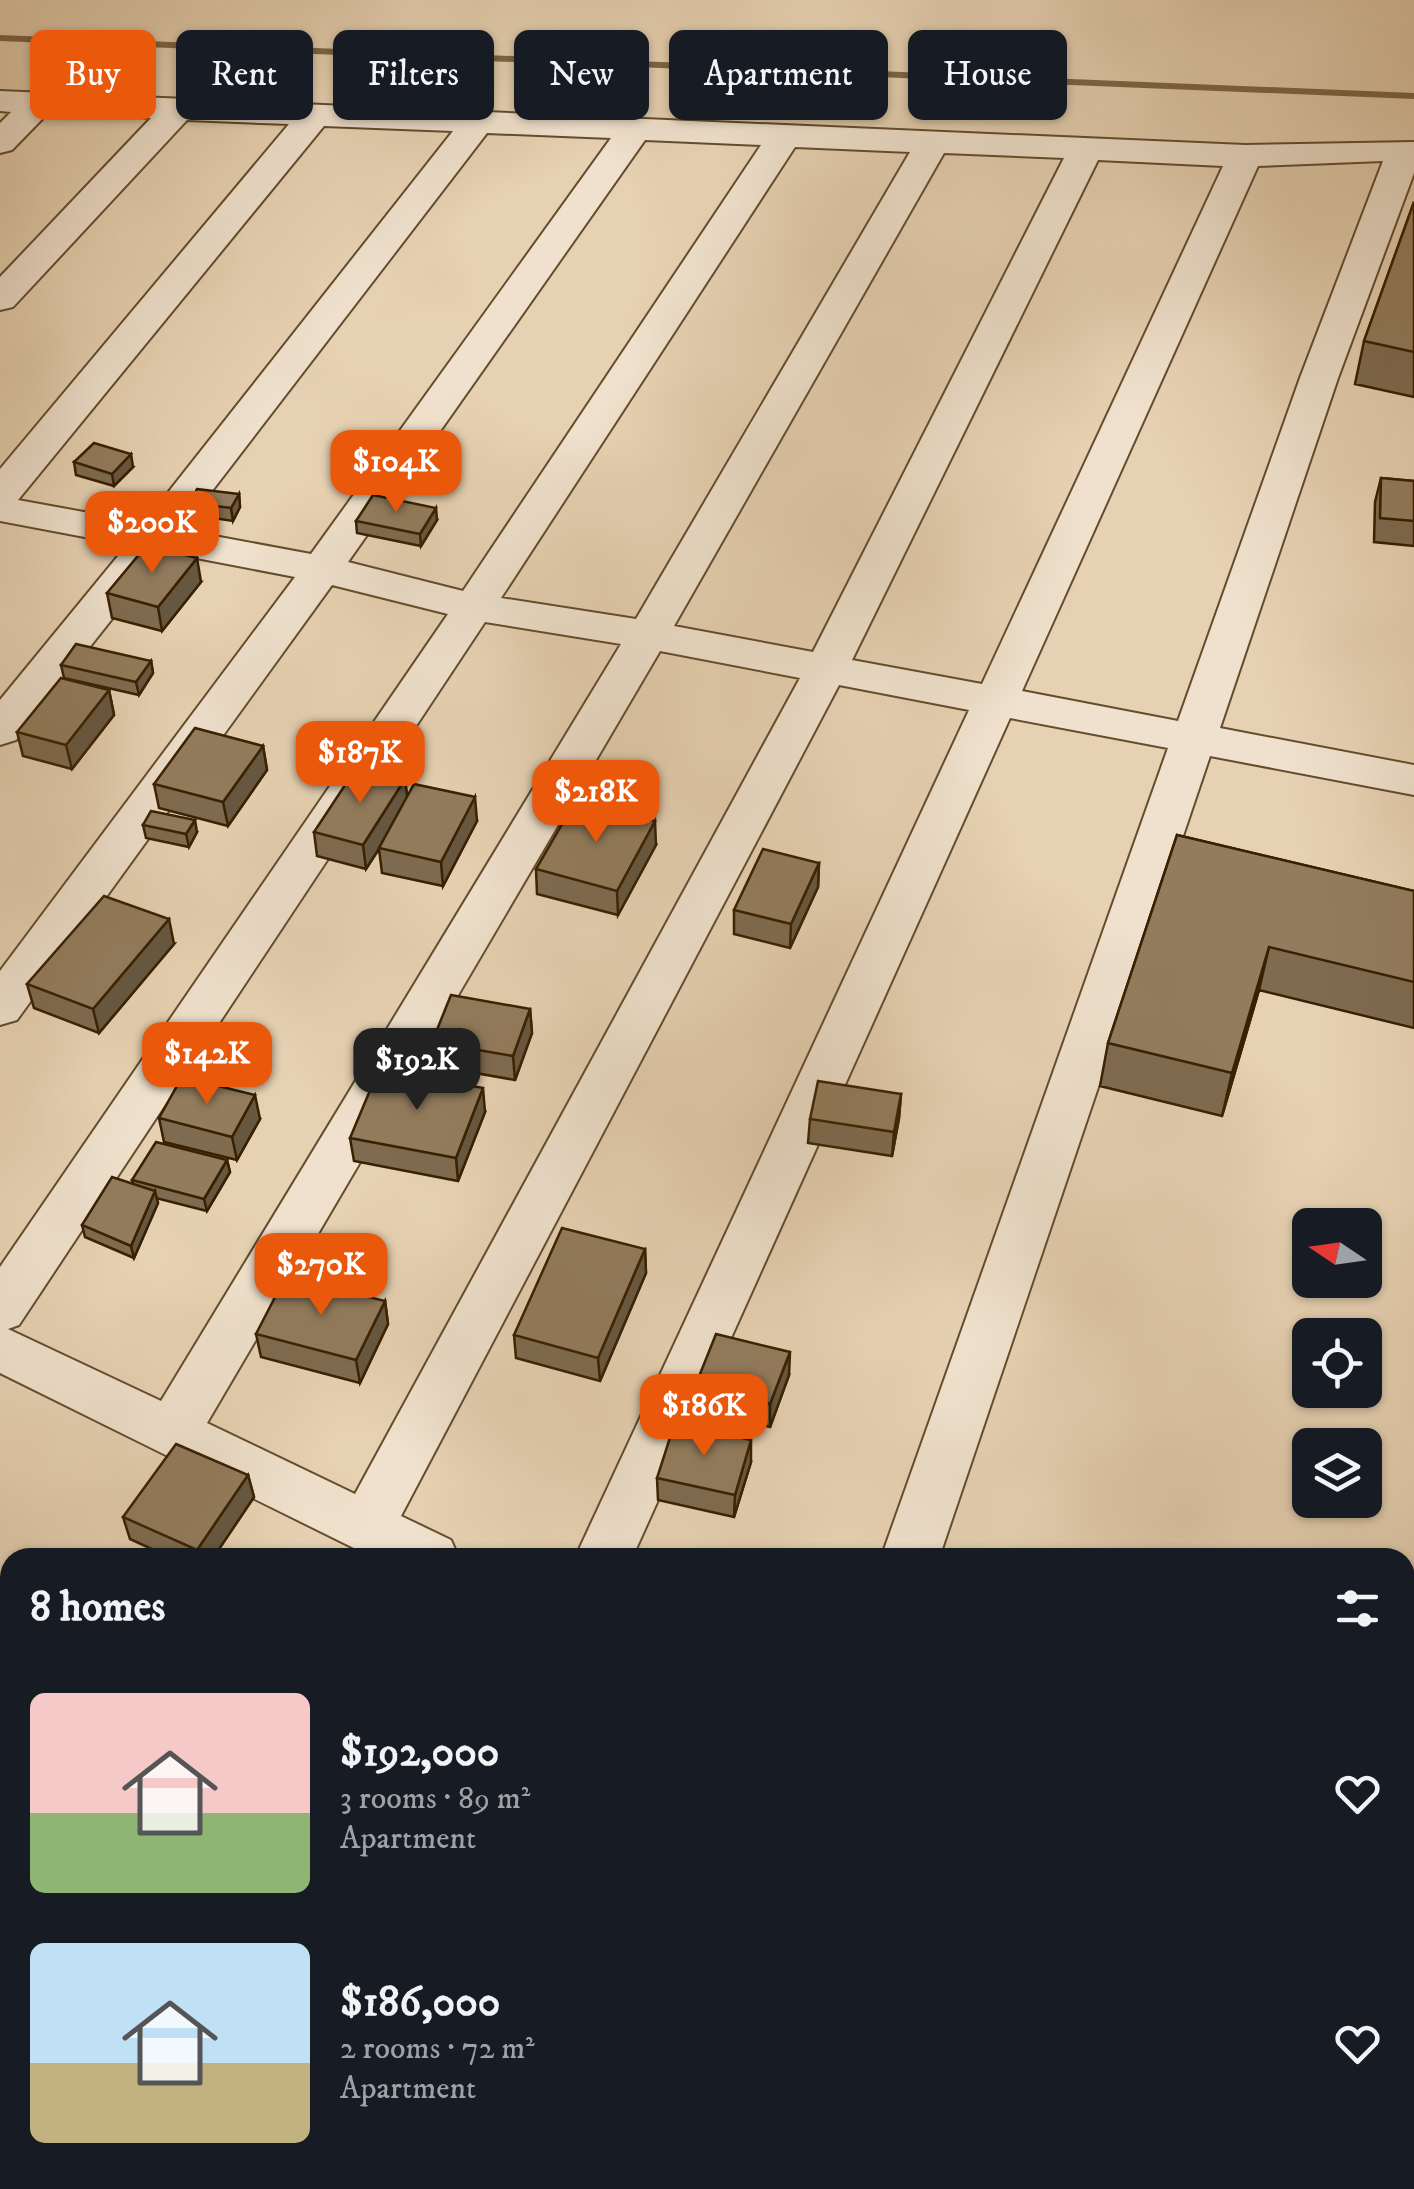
<!DOCTYPE html>
<html lang="en">
<head>
<meta charset="utf-8">
<style>
	body { margin:0; font-family:"IM FELL DW Pica",serif; background:#242831; color:#f1f3f6; height:100vh; display:flex; flex-direction:column; font-size:38px; white-space:nowrap }
	* { box-sizing:border-box; margin:0 }
	p { font-size:32px; color:#9ea1a6 }
	.icon { flex:none; width:55px; height:55px; fill:none; stroke:currentColor; stroke-width:2; stroke-linecap:round; stroke-linejoin:round }
	.map { position:relative; flex:1; overflow:hidden }
	.panel { position:absolute; left:0px; top:1548px; width:1415px; height:642px; display:flex; flex-direction:column; background:#171b24; border-radius:30px 30px 0 0; box-shadow:0 2px 8px #0004 }
	.panel>* { flex:none }
	.hud { position:absolute; left:30px; top:30px; width:1355px; height:90px; display:flex; gap:20px }
	.needle { width:65px; rotate:283deg }
	.controls { position:absolute; left:1292px; top:1208px; display:grid; gap:20px }
	.controls a { display:grid; place-items:center; width:90px; height:90px; border-radius:15px; background:#171b24; box-shadow:0 2px 8px #0004; font-size:50px }
	.price { position:absolute; translate:-50% -85px; padding:0 22px; border-radius:20px; background:#ea580c; color:#fff; font-size:32px; line-height:65px; filter:drop-shadow(0 2px 5px #0008) }
	.price::after { content:''; position:absolute; left:50%; top:60px; width:30px; height:22px; margin-left:-15px; background:inherit; clip-path:polygon(0 0,100% 0,50% 100%) }
	.price.active { background:#222; color:#fff }
	ul { padding:0; list-style:none }
	li { display:flex; align-items:center; gap:30px; height:250px; padding:0 30px }
	li span { display:grid; place-items:center; flex:none; width:280px; height:200px; border-radius:15px; color:#555 }
	li>.icon { margin-inline-start:auto }
	span .icon { width:120px; height:120px; fill:#fffc; stroke-width:1 }
	li b { font-size:42px }
	h2 { display:flex; justify-content:space-between; align-items:center; height:120px; padding:0 30px; font-size:42px }
	.chip { padding:0 35px; border-radius:15px; background:#171b24; box-shadow:0 2px 8px #0004; font-size:35px; line-height:90px }
	.chip.active { background:#ea580c; color:#fff }
	.map>svg:first-child { display:block }
	.lines { fill:none; stroke-linecap:round; stroke-linejoin:round }
	.stream { fill:#7d6646; fill-rule:evenodd }
	.minor-casing { stroke:#644c2c; stroke-width:4 }
	.minor { fill:#efe1cd; fill-rule:evenodd }
	.wall { fill:#7e6b50; stroke:#382000; stroke-width:2.5 }
	.shaded-wall { fill:#665741; stroke:#382000; stroke-width:2.5 }
	.building { fill:#927c5d; stroke:#382000; stroke-width:2.5 }
</style>
</head>
<body>
<div class="map">
<svg width="1414" height="2189" viewBox="0 0 1414 2189">
	<rect width="100%" height="100%" fill="#e6d1b2"/>
	<filter id="stains"><feTurbulence type="fractalNoise" baseFrequency=".002" numOctaves="4"/><feColorMatrix values="0 0 0 0 .2 0 0 0 0 .09 0 0 0 0 .02 0 0 0 .5 -.17"/></filter>
	<radialGradient id="worn" r=".72"><stop offset=".6" stop-color="#630" stop-opacity="0"/><stop offset="1" stop-color="#630" stop-opacity=".3"/></radialGradient>
	<g class="lines">
		<path class="stream" d="M0,35L1414,93V99L0,41Z"/>
		<defs>
			<path id="minor" d="M0,91L1245,145L1414,142V173L1338,378L1220,728L1414,765V795L1210,756L939,1558H881L1168,748L1010,718L632,1558H575L969,710L839,685L401,1516L451,1540L459,1558H374L0,1373V1267L448,614L332,585L17,1020L0,1025V971L295,577L165,552L16,740L0,745V700L127,545L0,521V469L289,124L187,120L13,307L0,310V277L151,118L48,113L12,150L0,153V123L11,112L0,111ZM324,126L453,131L144,523L18,500ZM487,133L611,138L311,554L182,530ZM645,140L761,145L463,591L348,562ZM795,147L910,152L636,619L501,598ZM944,153L1064,158L813,652L674,626ZM1098,160L1223,166L982,684L852,660ZM1383,161L1300,378L1178,721L1022,691L1258,166ZM485,622L621,644L161,1401L8,1329L19,1325ZM660,651L800,678L355,1494L207,1423Z
				M1405,1862L1414,1864V1924L1405,1922Z
				M1414,2120V2186L1405,2187L1387,2180H1405V2121Z
				M1158,2180H1278L1274,2189H1154Z"/>
		</defs>
		<use href="#minor" class="minor-casing"/>
		<use href="#minor" class="minor"/>
	</g>
	<path class="wall" d="M1414,202V397L1355,384L1364,341Z
		M74,462L133,467L114,486L76,475Z
		M1381,478L1414,481V546L1374,542L1375,502Z
		M239,494L240,507L233,521L192,515L190,503Z
		M437,520L421,546L357,533L356,521Z
		M201,582L162,631L112,618L107,593Z
		M151,661L153,673L139,695L64,678L61,665Z
		M109,690L114,715L72,769L23,756L17,732Z
		M263,746L267,770L228,826L159,808L154,784Z
		M405,779L407,797L477,821L443,886L382,873L379,849L366,869L317,856L314,832Z
		M143,825L197,832L189,847L146,838Z
		M1177,835L1414,891V1028L1259,990L1222,1116L1100,1086L1108,1043Z
		M656,845L618,915L537,894L536,869Z
		M819,863L818,887L790,948L734,934V910Z
		M174,944L99,1033L34,1008L27,984Z
		M530,1009L532,1033L515,1080L435,1066L432,1042Z
		M901,1094L899,1118L892,1156L808,1143L810,1119Z
		M485,1112L458,1181L354,1161L350,1138Z
		M159,1118L260,1119L237,1160L164,1142Z
		M227,1160L230,1172L207,1211L156,1198L158,1203L134,1258L85,1237L82,1225L133,1184L132,1180Z
		M645,1249L646,1273L600,1381L516,1358L514,1335Z
		M385,1301L388,1324L360,1383L261,1357L256,1334Z
		M789,1375L770,1427L696,1407V1384Z
		M751,1462L734,1517L658,1500L657,1478Z
		M248,1475L254,1497L213,1558H171L130,1539L123,1517Z
		M0,1858H10V1929H0Z"/>
	<path class="shaded-wall" d="M131,454L133,467L114,486L112,474Z
		M239,494L240,507L233,521L231,508Z
		M436,508L437,520L421,546L420,534Z
		M197,558L201,582L162,631L158,607Z
		M151,661L153,673L139,695L136,682Z
		M109,690L114,715L72,769L66,745Z
		M263,746L267,770L228,826L223,802Z
		M405,779L408,803L366,869L363,845Z
		M475,797L477,821L443,886L441,862Z
		M195,820L197,832L189,847L186,834Z
		M655,821L656,845L618,915L617,891Z
		M819,863L818,887L790,948L791,924Z
		M169,919L174,944L99,1033L93,1009Z
		M1269,947L1259,990L1222,1116L1232,1073Z
		M530,1009L532,1033L515,1080L513,1056Z
		M483,1088L485,1112L458,1181L456,1158Z
		M901,1094L899,1118L892,1156L894,1132Z
		M255,1095L260,1119L237,1160L232,1137Z
		M227,1160L230,1172L207,1211L204,1199Z
		M155,1191L158,1203L134,1258L131,1246Z
		M645,1249L646,1273L600,1381L598,1358Z
		M385,1301L388,1324L360,1383L356,1360Z
		M790,1352L789,1375L770,1427V1404Z
		M751,1440V1462L734,1517L735,1495Z
		M248,1475L254,1497L213,1558H199L197,1550Z"/>
	<path class="building" d="M1414,202V352L1364,341Z
		M94,443L131,454L112,474L74,462Z
		M1381,478L1414,481V521L1380,518Z
		M197,489L239,494L231,508L190,503Z
		M373,495L436,508L420,534L356,521Z
		M147,545L197,558L158,607L107,593Z
		M76,644L151,661L136,682L61,665Z
		M61,678L109,690L66,745L17,732Z
		M195,728L263,746L223,802L154,784Z
		M357,767L405,779L363,845L314,832Z
		M414,784L475,797L441,862L379,848Z
		M576,800L655,821L617,891L536,869Z
		M151,811L195,820L186,834L143,825Z
		M1177,835L1414,891V982L1269,947L1232,1073L1108,1043Z
		M763,849L819,863L791,924L734,910Z
		M104,896L169,919L93,1009L27,984Z
		M451,995L530,1009L513,1056L432,1042Z
		M379,1069L483,1088L456,1158L350,1138Z
		M182,1077L255,1095L232,1137L159,1118Z
		M818,1081L901,1094L894,1132L810,1119Z
		M156,1142L227,1160L204,1199L132,1180Z
		M112,1177L155,1191L131,1246L82,1225Z
		M562,1228L645,1249L598,1358L514,1335Z
		M286,1276L385,1301L356,1360L256,1334Z
		M716,1334L790,1352L770,1404L696,1384Z
		M675,1422L751,1440L735,1495L657,1478Z
		M176,1444L248,1475L197,1550L123,1517Z
		M0,1858H10V1909H0Z"/>
	<rect width="100%" height="100%" filter="url(#stains)"/>
	<rect width="100%" height="100%" fill="url(#worn)"/>
</svg>
<div class="controls">
<a><svg class="needle" viewBox="-14 -14 28 28"><path d="M0-13l5 13h-10z" fill="#e53935"/><path d="M0 13l5-13h-10z" fill="#9ea1a6"/></svg></a>
<a><svg class="icon" aria-label="locate" viewBox="0 0 24 24"><circle cx="12" cy="12" r="6"/><path d="M12 2v4M12 18v4M2 12h4M18 12h4"/></svg></a>
<a><svg class="icon" aria-label="layers" viewBox="0 0 24 24"><path d="M12 4l9 5-9 5-9-5zM3 14l9 5 9-5"/></svg></a>
</div>
<b class="price" style="left:396px;top:515px">$104K</b>
<b class="price" style="left:152px;top:576px">$200K</b>
<b class="price" style="left:360px;top:806px">$187K</b>
<b class="price" style="left:596px;top:845px">$218K</b>
<b class="price" style="left:207px;top:1107px">$142K</b>
<b class="price active" style="left:417px;top:1113px">$192K</b>
<b class="price" style="left:321px;top:1318px">$270K</b>
<b class="price" style="left:704px;top:1459px">$186K</b>
<div class="hud">
<a class="chip active">Buy</a>
<a class="chip">Rent</a>
<a class="chip">Filters</a>
<a class="chip">New</a>
<a class="chip">Apartment</a>
<a class="chip">House</a>
</div>
<section class="panel">
<h2>8 homes<svg class="icon" aria-label="filters" viewBox="0 0 24 24"><path d="M4 7h16M4 17h16"/><circle cx="9" cy="7" r="2"/><circle cx="15" cy="17" r="2"/></svg></h2>
<ul>
<li><span style="background:linear-gradient(#f6c9c9 60%,#8fb573 0)"><svg class="icon" aria-label="home" viewBox="0 0 24 24"><path d="M3 11l9-7 9 7M6 9v11h12V9"/></svg></span><div><b>$192,000</b><p>3 rooms · 89 m²</p><p>Apartment</p></div><svg class="icon" aria-label="heart" viewBox="0 0 24 24"><path d="M12 20l-8-8c-3-5 5-10 8-4 3-6 11-1 8 4z"/></svg></li>
<li><span style="background:linear-gradient(#bfe0f5 60%,#c2b280 0)"><svg class="icon" aria-label="home" viewBox="0 0 24 24"><path d="M3 11l9-7 9 7M6 9v11h12V9"/></svg></span><div><b>$186,000</b><p>2 rooms · 72 m²</p><p>Apartment</p></div><svg class="icon" aria-label="heart" viewBox="0 0 24 24"><path d="M12 20l-8-8c-3-5 5-10 8-4 3-6 11-1 8 4z"/></svg></li>
</ul>
</section>
</div>
</body>
</html>
